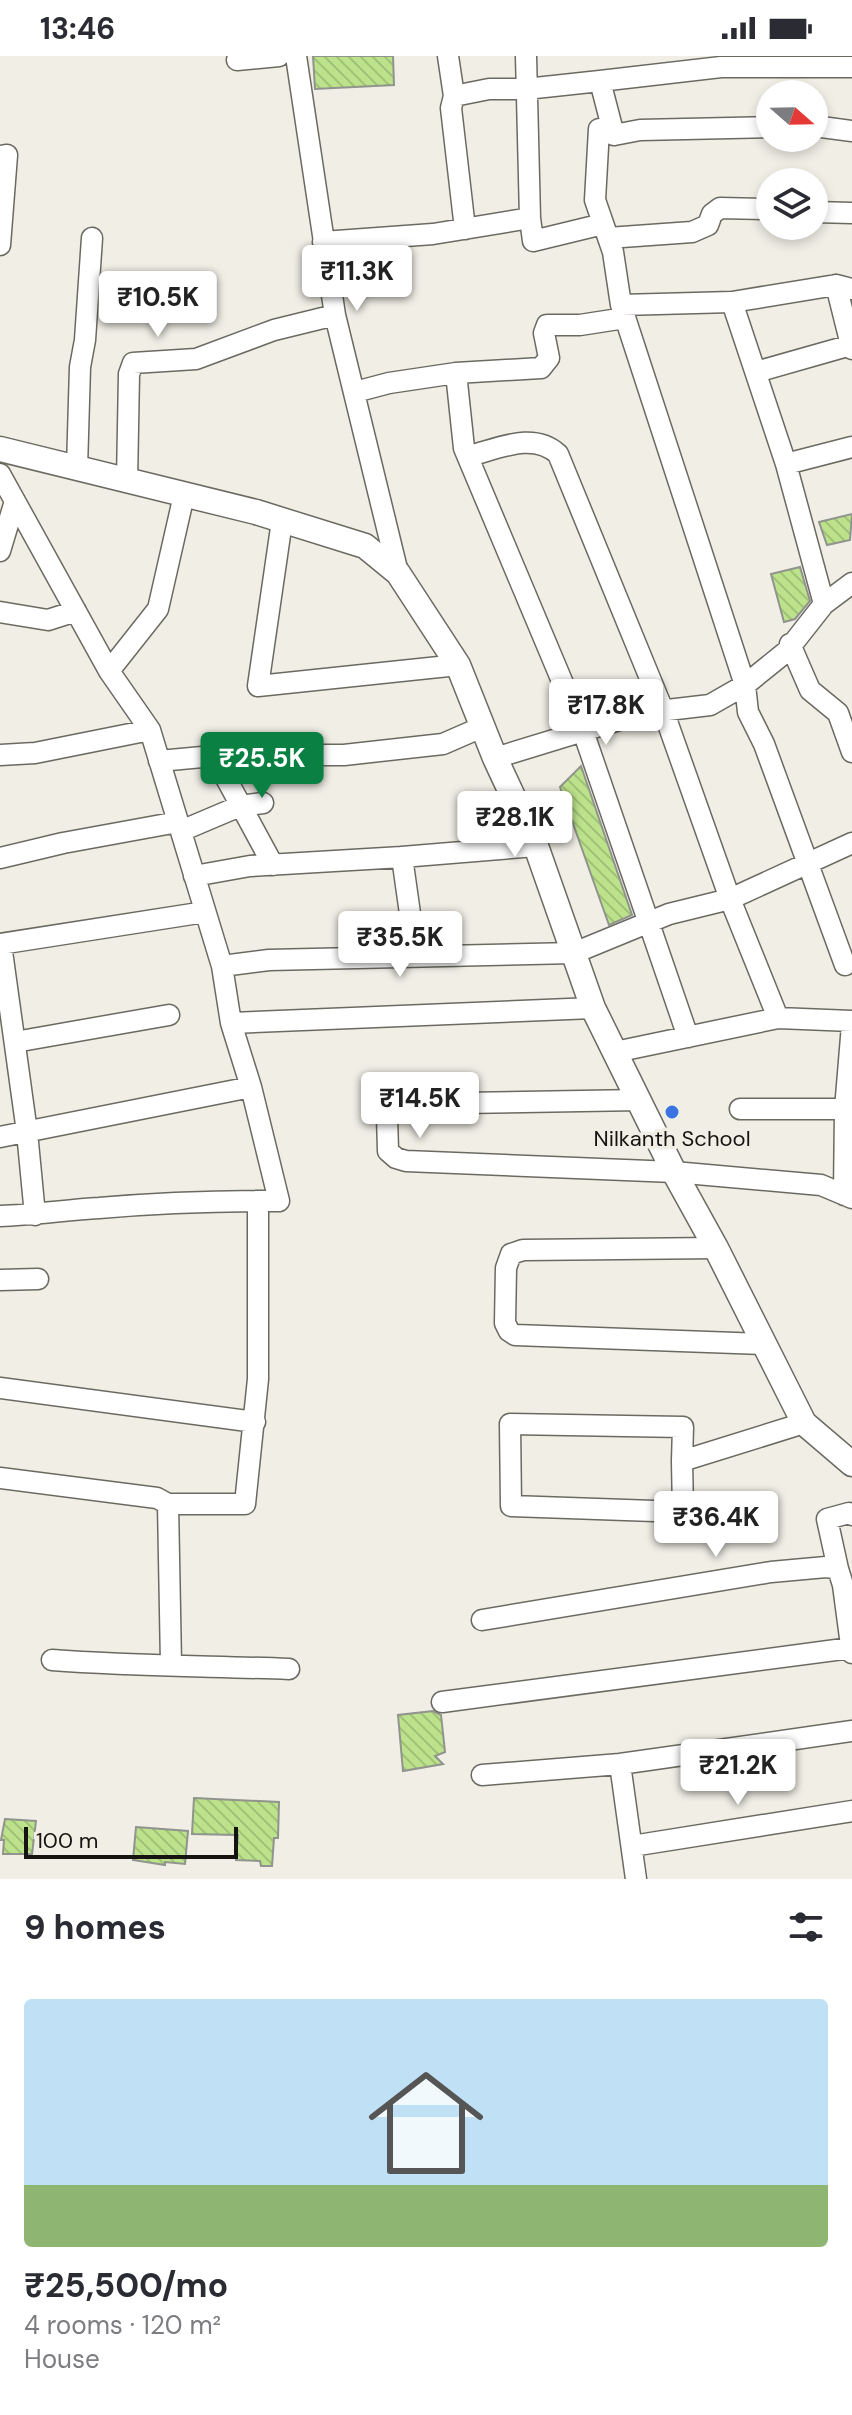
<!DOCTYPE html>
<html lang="en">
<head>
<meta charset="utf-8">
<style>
	body { margin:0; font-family:"DM Sans",sans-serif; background:#f7f7f7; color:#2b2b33; height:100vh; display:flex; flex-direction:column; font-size:30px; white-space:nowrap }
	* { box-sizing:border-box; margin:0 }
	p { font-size:26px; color:#7c7c81 }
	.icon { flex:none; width:44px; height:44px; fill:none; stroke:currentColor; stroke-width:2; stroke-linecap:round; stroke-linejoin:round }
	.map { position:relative; height:1823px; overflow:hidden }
	.details { display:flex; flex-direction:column; background:#fff; flex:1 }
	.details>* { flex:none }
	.needle { width:52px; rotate:110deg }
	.fabs { position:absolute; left:756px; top:24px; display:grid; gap:16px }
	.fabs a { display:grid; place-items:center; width:72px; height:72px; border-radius:50%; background:#fff; box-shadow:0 4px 12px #0003; font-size:40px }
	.scale { position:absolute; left:24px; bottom:20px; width:214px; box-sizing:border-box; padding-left:8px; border:4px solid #151411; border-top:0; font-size:22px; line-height:28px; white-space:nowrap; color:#151411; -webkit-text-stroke:6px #f0eee5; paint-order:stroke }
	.price { position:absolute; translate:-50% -68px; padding:0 18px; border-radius:8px; background:#fff; color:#222; font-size:26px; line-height:52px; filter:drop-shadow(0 2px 4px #0008) }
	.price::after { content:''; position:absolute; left:50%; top:48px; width:24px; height:18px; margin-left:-12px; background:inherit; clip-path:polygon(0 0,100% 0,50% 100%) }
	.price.current { background:#0b8043; color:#fff }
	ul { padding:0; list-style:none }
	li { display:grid; align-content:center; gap:16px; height:424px; padding:0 24px }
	li span { display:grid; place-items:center; height:248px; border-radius:8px; color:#555 }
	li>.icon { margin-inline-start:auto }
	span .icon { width:144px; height:144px; fill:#fffc; stroke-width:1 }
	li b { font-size:34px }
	h2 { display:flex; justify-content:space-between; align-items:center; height:96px; padding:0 24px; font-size:34px }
	.status { display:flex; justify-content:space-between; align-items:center; height:56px; padding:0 40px; background:#fff; direction:ltr }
	.status svg { height:22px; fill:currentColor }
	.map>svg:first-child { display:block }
	.building { fill:url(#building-back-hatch); stroke:#90948d; stroke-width:2 }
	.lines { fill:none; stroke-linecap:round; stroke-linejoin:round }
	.minor-casing { stroke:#6b6a62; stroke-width:23 }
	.major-casing { stroke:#6b6a62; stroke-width:27 }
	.minor { stroke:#fff; stroke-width:20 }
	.major { stroke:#fff; stroke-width:24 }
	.poi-dot { fill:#3a74e3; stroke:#f0eee5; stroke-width:3 }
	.labels { text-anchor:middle; stroke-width:7; stroke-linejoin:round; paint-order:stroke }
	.poi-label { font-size:22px; fill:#151411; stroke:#f0eee5 }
</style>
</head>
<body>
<div class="status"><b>13:46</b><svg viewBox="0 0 49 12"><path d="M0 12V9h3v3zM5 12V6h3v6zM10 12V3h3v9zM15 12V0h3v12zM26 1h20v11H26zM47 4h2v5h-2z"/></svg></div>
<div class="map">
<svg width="852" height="1823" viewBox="0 0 852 1823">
	<defs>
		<pattern id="building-back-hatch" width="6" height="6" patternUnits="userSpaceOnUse" patternTransform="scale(2)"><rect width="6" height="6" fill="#bce38b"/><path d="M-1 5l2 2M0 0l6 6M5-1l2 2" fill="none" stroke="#a1c277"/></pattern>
	</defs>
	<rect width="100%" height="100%" fill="#f0eee5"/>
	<path class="building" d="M313,0H393L394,29L315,33Z
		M852,458L850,484L827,489L819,466Z
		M800,511L810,545L795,563L784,566L771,518Z
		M581,710L632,859L609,869L560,731Z
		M433,1655L441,1659L445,1696L435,1700L443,1708L403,1715L398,1659Z
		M194,1742L279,1746L278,1782H274L272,1810H261L260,1805L236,1804L238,1779L192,1778Z
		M5,1763L36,1765L32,1798H3L4,1784H1Z
		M136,1771L188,1775L185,1808L165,1806V1809L133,1804Z"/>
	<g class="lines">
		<defs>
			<path id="minor" d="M296,0L335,259L398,517
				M448,0L454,40L451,52L465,173
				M526,0L530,162
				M237,4L279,0
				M600,25L614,79
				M454,40L489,33H526L600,25L721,11H852
				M814,70L852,75
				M0,100L7,99L0,189
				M814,156L852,157
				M608,182L692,176L708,169L712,158L720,152L770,153
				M323,186L433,178L530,162L533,185L603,168
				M836,229L852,293
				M732,246L786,408L824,548
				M621,249L613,196L595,144L599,73L614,79L640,74L770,71
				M756,316L851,289
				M456,317L464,392L583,675L688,981
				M355,336L389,327L456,317L541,312L549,302L544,277L547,269H580L625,262
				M469,400C498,393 533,375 558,398L663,654L730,843L778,962
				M786,408L852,391
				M77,412L80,311L85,284L92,182
				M0,418L109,615L150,674L222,910L231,967L251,1031L279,1145C219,1145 159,1147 99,1152C66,1154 33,1159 0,1160
				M127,425L129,318L133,307L196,303L274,274L335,259
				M282,465L258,630L458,609
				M0,495L15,445
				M0,556L48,564L76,555
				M790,588L810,634L838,657L852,696
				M109,615L158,553L184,439
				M0,699L35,697L150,674
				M214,700L273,809
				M495,702L642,657L710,649L745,629L787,595L824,548L852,527
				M159,705L224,699H344L443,688L482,671
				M181,775L240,750L263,747
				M402,801L416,900
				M0,802L63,787L178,766
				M194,820L250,810L402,801L536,790
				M0,888L205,856
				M1,888L27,1076L35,1159
				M845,909L764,688L748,656L745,629L621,249L732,246L836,229L852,233
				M222,910L269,904L574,897L669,858L730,843L852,787
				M231,967L593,952
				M15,986L169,959
				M615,996L778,962L852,965
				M640,1044L401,1048L392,1051L387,1060L388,1095L396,1102L406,1105L674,1116L821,1129L852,1142
				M740,1053H845
				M0,1081L251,1031
				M844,1139L845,1053L852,969
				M716,1192L523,1194L511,1198L506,1212L505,1267L509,1275L515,1279L763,1288
				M0,1224L38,1223
				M0,1332L255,1366
				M682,1405L683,1371L510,1368L511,1450L683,1456L682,1405L804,1367
				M0,1422L157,1442L168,1448H245L258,1323V1145
				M168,1448L171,1608
				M838,1513L827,1463L849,1457L852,1459
				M482,1564L771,1516L826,1511L838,1513L843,1529L852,1597
				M52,1604C131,1610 210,1610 289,1613
				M442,1646L851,1592
				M620,1708L636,1823
				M482,1719L620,1708L852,1675
				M632,1790L852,1755"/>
			<path id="major" d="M0,393L256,456L365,490L398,517L458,609L495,702L536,790L593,952L674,1116L716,1192L804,1367L852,1408"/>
		</defs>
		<use href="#minor" class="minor-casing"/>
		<use href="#major" class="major-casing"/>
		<use href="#minor" class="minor"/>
		<use href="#major" class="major"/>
	</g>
	<circle class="poi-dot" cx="672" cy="1056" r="8"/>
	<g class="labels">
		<g class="poi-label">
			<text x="672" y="1090">Nilkanth School</text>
		</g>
	</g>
</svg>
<div class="fabs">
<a><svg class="needle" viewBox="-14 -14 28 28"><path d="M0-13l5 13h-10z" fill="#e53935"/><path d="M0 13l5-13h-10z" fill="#7c7c81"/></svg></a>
<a><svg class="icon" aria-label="layers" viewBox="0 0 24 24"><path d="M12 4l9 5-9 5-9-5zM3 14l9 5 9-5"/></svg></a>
</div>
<div class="scale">100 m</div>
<b class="price" style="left:357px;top:257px">₹11.3K</b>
<b class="price" style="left:158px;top:283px">₹10.5K</b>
<b class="price" style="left:606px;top:691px">₹17.8K</b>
<b class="price current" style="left:262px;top:744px">₹25.5K</b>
<b class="price" style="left:515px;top:803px">₹28.1K</b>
<b class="price" style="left:400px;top:923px">₹35.5K</b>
<b class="price" style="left:420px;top:1084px">₹14.5K</b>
<b class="price" style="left:716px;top:1503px">₹36.4K</b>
<b class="price" style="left:738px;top:1751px">₹21.2K</b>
</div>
<section class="details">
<h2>9 homes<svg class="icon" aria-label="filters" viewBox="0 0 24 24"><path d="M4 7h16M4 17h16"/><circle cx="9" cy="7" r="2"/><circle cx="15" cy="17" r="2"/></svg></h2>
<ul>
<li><span style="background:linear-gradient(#bfe0f5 75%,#8fb573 0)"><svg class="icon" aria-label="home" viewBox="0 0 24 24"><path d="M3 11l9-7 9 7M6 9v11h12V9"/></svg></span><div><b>₹25,500/mo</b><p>4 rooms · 120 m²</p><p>House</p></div></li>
</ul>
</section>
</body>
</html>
